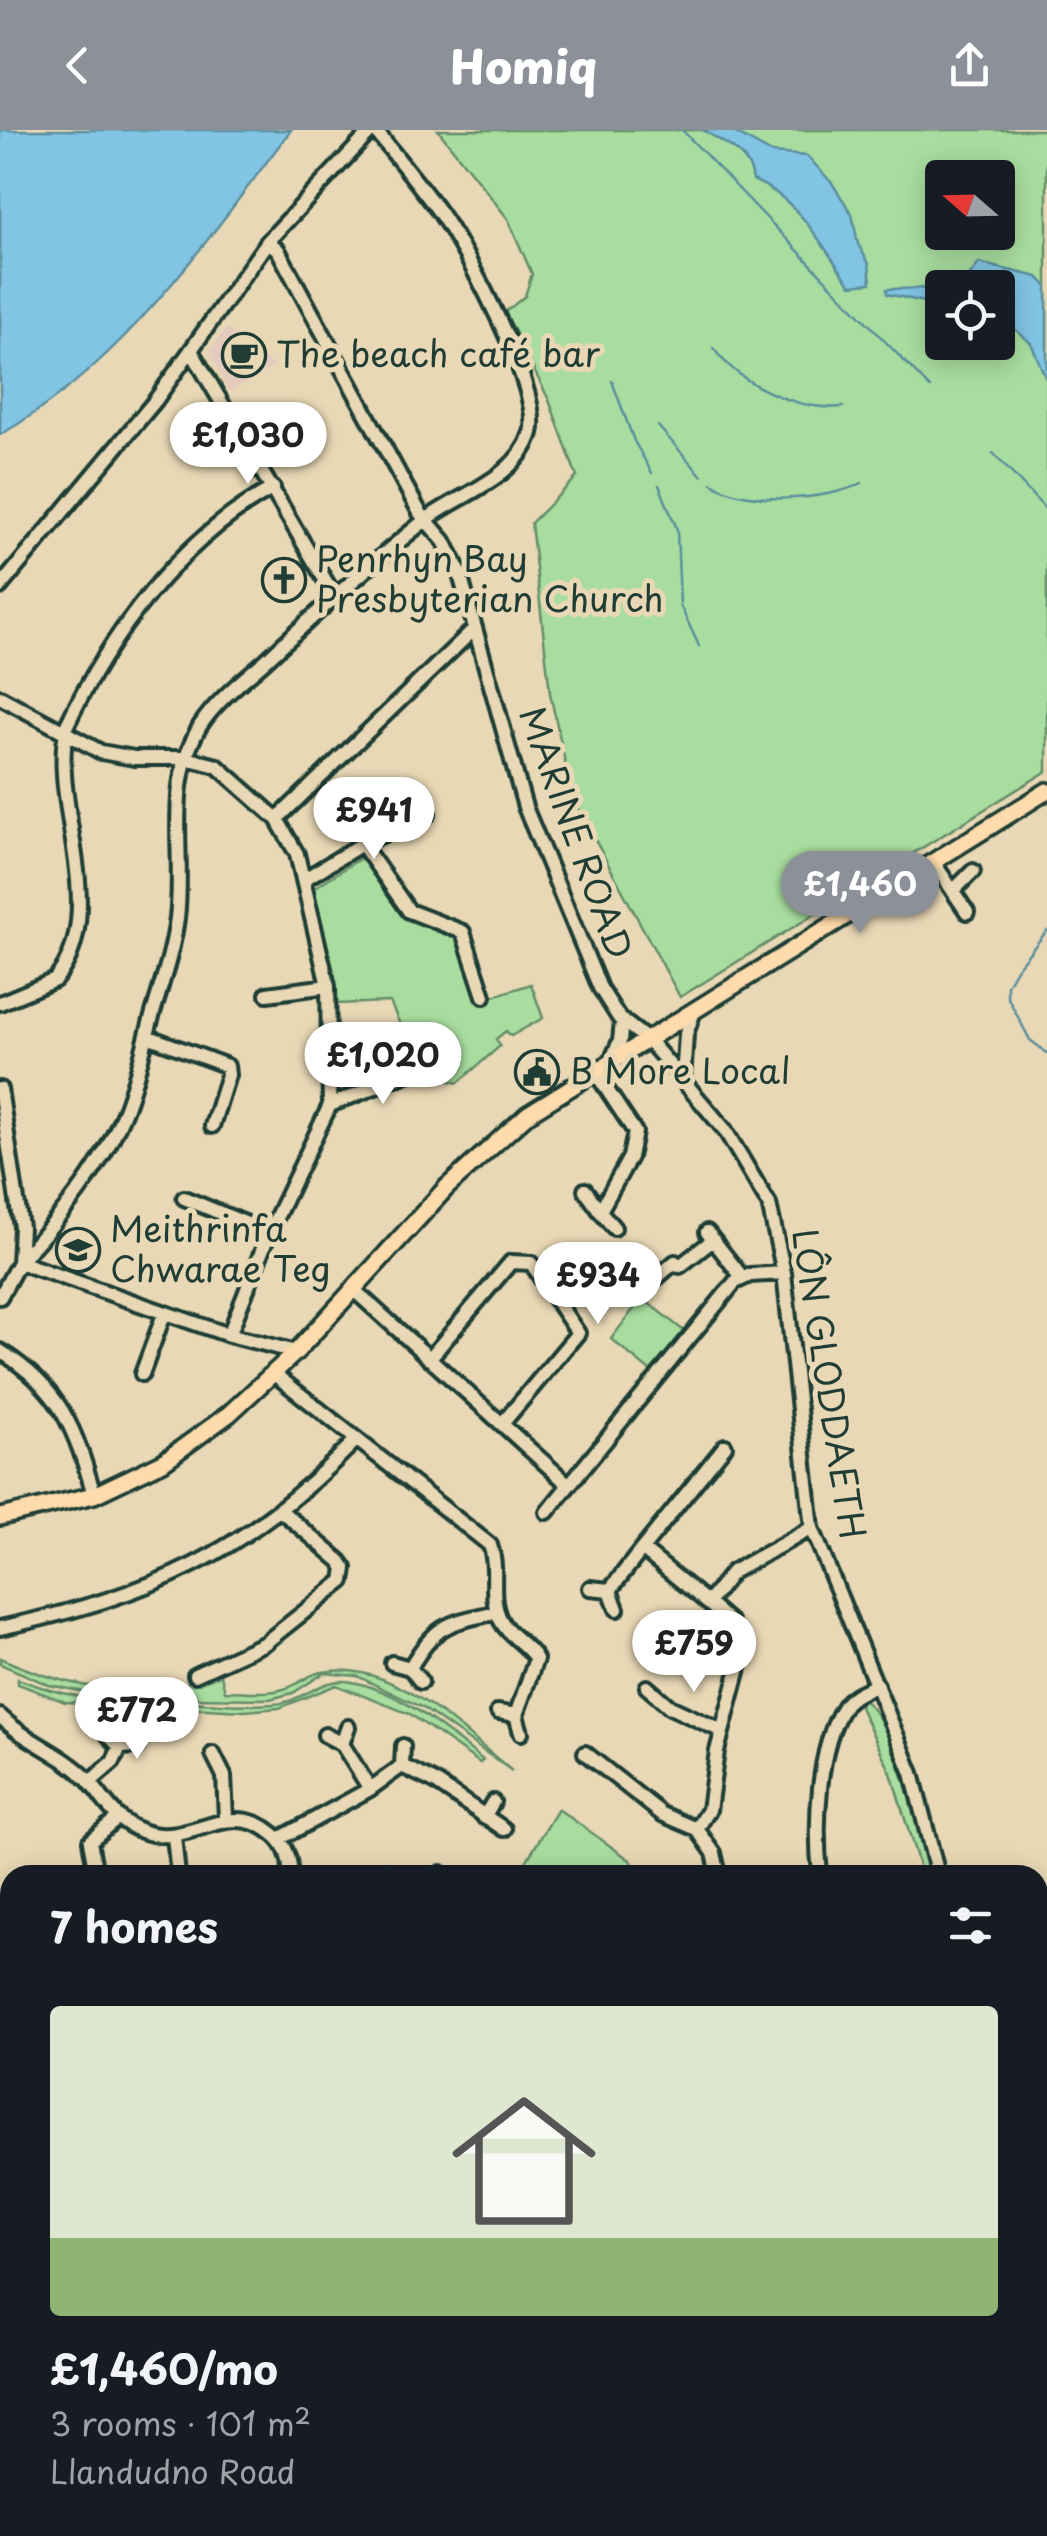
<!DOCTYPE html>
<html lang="en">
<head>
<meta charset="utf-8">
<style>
	body { margin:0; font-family:"Playpen Sans",sans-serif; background:#20242c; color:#f1f3f6; height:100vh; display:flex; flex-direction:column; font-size:38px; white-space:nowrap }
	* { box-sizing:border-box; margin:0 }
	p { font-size:32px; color:#9ea1a6 }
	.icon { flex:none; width:55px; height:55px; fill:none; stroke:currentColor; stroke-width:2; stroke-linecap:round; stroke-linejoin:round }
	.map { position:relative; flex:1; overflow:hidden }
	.drawer { position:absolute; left:0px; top:1735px; width:1048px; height:672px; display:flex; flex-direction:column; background:#171b24; border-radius:30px 30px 0 0; box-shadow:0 5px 25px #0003 }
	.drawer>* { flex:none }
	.needle { width:65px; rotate:290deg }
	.controls { position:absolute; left:925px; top:30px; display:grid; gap:20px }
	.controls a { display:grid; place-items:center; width:90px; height:90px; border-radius:10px; background:#171b24; box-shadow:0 5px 25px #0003; font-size:50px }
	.price { position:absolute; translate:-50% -85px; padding:0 22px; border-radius:35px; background:#fff; color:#222; font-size:32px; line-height:65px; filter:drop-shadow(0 2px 5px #0008) }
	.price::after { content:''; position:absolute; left:50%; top:60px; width:30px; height:22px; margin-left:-15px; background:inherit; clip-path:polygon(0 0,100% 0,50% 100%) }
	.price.on { background:#8c9099; color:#fff }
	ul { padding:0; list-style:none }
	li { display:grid; align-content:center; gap:20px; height:530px; padding:0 50px }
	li+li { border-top:2px solid #363941 }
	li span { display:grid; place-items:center; height:310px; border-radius:10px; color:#555 }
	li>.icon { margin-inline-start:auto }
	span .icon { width:180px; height:180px; fill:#fffc; stroke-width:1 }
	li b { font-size:42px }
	h2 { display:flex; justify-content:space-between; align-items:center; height:120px; padding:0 50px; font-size:42px }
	header { display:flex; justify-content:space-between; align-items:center; height:130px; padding:0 50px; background:#8c9099; color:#fff; font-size:45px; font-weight:800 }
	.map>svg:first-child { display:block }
	.built { fill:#e4cbbd }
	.green { fill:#a9dd9f; stroke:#648d6a; stroke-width:2.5; fill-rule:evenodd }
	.water { fill:#82c4e3; stroke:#5a8e9d; stroke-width:2.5 }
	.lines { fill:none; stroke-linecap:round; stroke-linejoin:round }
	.stream { stroke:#5a8e9d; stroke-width:2.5 }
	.minor-casing { stroke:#1f3d34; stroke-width:20 }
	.major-casing { stroke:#1f3d34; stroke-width:22 }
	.minor { stroke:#e9d8b5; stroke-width:12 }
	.major { stroke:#fedbac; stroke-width:15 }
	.labels { text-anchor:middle; stroke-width:10; stroke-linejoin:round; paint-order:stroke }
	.poi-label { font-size:35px; fill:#1f3d34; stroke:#e9d8b5; text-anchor:start }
	.street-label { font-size:35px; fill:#1f3d34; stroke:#e9d8b5 }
</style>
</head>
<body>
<header><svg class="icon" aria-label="back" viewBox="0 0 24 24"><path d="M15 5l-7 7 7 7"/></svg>Homiq<svg class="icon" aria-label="share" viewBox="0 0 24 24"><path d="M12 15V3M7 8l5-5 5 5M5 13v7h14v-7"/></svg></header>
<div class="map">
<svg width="1047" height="2406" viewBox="0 0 1047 2406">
	<rect width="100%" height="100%" fill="#e9d8b5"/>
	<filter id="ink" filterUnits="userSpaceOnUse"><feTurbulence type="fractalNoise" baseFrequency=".01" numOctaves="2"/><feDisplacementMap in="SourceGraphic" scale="20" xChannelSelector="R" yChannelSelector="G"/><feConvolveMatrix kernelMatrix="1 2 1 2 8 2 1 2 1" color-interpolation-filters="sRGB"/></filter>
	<g filter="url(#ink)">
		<path class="built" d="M226,198L275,237L229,262L209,222Z"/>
		<path class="green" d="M438,0H1047V641L680,867L573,669L550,563L531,393L577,347L549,270L505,182L525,166L532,144L508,89ZM942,48H998V102H942ZM942,158H998V212H942Z
			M364,726L372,732L398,781L457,809L481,870L531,854L543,888L511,906L506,901L496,909L500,916L458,953L422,944L390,872L336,874L312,759Z
			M642,1168L684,1201L650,1241L611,1209Z
			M0,1528C78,1563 139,1569 221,1545L225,1561C245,1561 268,1565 287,1558C300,1554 308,1544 322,1542C393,1529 462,1601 512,1641L423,1578L357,1546L324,1543L293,1563L270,1569L109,1567L49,1555L0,1534Z
			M18,1549C81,1573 104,1568 167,1571C203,1572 239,1577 274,1574C304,1572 321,1546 352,1552C401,1561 445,1600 483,1630L480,1633L410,1584L336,1555L279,1578L245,1581L65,1572L18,1554Z
			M862,1570C891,1581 922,1712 930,1745H922L891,1643L860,1577Z
			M558,1679L630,1730L643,1745H518Z
			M0,2067L10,2070V2170L0,2152Z
			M10,2398H117L122,2406H0Z"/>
		<path class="water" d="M0,0H291C205,112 125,233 0,305Z
			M703,0H730L772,23L807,26L832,53L852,84L858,114L869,134L871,153L851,155C820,115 801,70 753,50C750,23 725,14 703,0Z
			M979,133L1038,147L1047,157V251L1031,213L998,185V158L944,157L965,152Z
			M942,158V176L887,164V159Z"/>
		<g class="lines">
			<path class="stream" d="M682,0L930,258
				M713,218C741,255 796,281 843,277
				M612,251L634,311L652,343
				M658,296L702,346
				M993,323L1047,381
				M712,353C744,376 828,371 862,353
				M659,355L677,399L680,475L699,516
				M1047,801L1016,839L1007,855V866L1030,910L1047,923
				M1038,1931L1047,1916
				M844,2398L846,2406"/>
			<defs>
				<path id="minor" d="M268,111L278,120L420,383L444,411L459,441L525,677L600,858L619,888L650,912L725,1000L769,1074L784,1143L812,1398L912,1643L938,1745
					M192,222L335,467
					M0,457L155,271L268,111L372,0
					M0,567L101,622L134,628H186L217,636L277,689L297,724L328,856L330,975L269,1103L229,1205
					M64,601C109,505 179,410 273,358
					M277,689L472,501
					M362,714L409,781L463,802L484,866
					M934,733L967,782
					M303,750L362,714L428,684
					M953,761L973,741
					M267,864L328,856
					M0,873L55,850C110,783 51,676 66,602
					M147,906L227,936L228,945L212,996
					M610,933L620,911L622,891
					M596,943L635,1002L630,1027L600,1081L614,1098
					M683,950L686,904L693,884
					M0,959L21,1097L19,1132L0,1167
					M330,975L420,939
					M585,1060L600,1081
					M184,1068L269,1103
					M707,1102L742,1147
					M645,1158L675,1132L680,1136L713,1110
					M354,1160L569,1355
					M0,1221C61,1259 75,1298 94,1365
					M296,1222L229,1205L19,1132C59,1089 101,1039 123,985C137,952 143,917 153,883C162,852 173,821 177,788C185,722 164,657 200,596C216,571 242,551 264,532C315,484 368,436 423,392C457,365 517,349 531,303C543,262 466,120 440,83C420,55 397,28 375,0
					M429,1229L511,1132L531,1133L578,1203L502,1294
					M273,1243L490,1415C499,1439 489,1464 499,1487C507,1506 527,1513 536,1529L516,1585L521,1603
					M142,1244L164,1184
					M547,1382L735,1152L750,1145L784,1143
					M642,1419L725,1316
					M590,1458L610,1460
					M617,1479L610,1460L642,1419L708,1473L732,1442L812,1398
					M0,1498C157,1463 242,1426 356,1310
					M392,1533L410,1538
					M195,1545L265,1513L343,1451L345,1438L340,1431L279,1379
					M421,1552L410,1538C436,1493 449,1493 497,1482
					M647,1557L670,1577L722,1601
					M498,1582L516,1585
					M0,1586C26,1612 62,1623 87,1649C106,1670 114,1691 142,1701C190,1720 228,1666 273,1704C286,1714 291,1730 290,1745
					M325,1605L342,1614L370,1659
					M342,1614L348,1597
					M120,1617L137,1616
					M585,1623L662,1684L697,1699
					M213,1624L224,1646L226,1688
					M402,1636L403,1616
					M90,1652L113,1632L120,1617L109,1606
					M484,1687L493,1672
					M697,1699L709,1680L717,1621L743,1523L731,1493L708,1473
					M697,1699L714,1723L719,1745
					M174,1706L178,1745
					M279,1709L370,1659L402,1636L435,1652L504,1699
					M94,1733L90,1711L117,1688
					M387,1741L393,1745
					M441,1745V1743
					M820,1745C815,1697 817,1618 844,1576C851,1565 866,1560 877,1555
					M1038,2084L1047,2092
					M0,2161L10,2179
					M0,2208L10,2215
					M0,2320L10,2342"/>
				<path id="major" d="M0,1387L94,1365L163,1332L229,1284L296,1222L447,1057L528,984L1047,661"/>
			</defs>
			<use href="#minor" class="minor-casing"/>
			<use href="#major" class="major-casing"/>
			<use href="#minor" class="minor"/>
			<use href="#major" class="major"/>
		</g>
	</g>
	<defs>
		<symbol id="cafe-ring" viewBox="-11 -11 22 22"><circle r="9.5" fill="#e9d8b5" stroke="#1f3d34" stroke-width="1.5"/><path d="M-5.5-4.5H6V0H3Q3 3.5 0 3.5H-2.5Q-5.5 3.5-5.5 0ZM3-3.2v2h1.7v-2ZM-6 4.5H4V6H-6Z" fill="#1f3d34"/></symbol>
		<symbol id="church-ring" viewBox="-11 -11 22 22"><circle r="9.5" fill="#e9d8b5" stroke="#1f3d34" stroke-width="1.5"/><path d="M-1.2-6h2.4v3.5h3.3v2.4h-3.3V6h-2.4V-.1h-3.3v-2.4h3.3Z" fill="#1f3d34"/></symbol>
		<symbol id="civic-ring" viewBox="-11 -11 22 22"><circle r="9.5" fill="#e9d8b5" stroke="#1f3d34" stroke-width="1.5"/><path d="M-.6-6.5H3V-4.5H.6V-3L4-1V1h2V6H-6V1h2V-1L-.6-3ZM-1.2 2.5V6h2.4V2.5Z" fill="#1f3d34"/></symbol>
		<symbol id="school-ring" viewBox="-11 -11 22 22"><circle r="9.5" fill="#e9d8b5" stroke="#1f3d34" stroke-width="1.5"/><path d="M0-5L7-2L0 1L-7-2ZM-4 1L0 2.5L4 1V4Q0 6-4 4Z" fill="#1f3d34"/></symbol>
	</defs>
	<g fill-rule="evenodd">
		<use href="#cafe-ring" x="219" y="200" width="50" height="50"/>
		<use href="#church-ring" x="259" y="425" width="50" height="50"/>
		<use href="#civic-ring" x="512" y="917" width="50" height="50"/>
		<use href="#school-ring" x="53" y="1095" width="50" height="50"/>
	</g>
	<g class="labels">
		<g class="poi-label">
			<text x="276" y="237">The beach café bar</text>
			<text x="316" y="442">Penrhyn Bay<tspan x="316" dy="40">Presbyterian Church</tspan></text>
			<text x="570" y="954">B More Local</text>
			<text x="110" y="1112">Meithrinfa<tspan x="110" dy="40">Chwarae Teg</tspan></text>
		</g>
		<g class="street-label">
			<text transform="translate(575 703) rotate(70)" y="12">MARINE ROAD</text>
			<text transform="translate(828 1254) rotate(81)" y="12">LÔN GLODDAETH</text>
		</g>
	</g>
</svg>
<div class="controls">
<a><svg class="needle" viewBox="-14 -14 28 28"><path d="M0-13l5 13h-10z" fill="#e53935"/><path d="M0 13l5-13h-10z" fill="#9ea1a6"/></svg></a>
<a><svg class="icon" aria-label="locate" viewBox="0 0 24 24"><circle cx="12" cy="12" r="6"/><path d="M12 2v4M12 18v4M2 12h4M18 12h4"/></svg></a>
</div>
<b class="price" style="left:248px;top:357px">£1,030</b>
<b class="price" style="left:374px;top:732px">£941</b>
<b class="price on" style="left:860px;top:806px">£1,460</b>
<b class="price" style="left:383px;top:977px">£1,020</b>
<b class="price" style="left:598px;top:1197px">£934</b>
<b class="price" style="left:694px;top:1565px">£759</b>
<b class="price" style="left:137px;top:1632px">£772</b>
<section class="drawer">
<h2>7 homes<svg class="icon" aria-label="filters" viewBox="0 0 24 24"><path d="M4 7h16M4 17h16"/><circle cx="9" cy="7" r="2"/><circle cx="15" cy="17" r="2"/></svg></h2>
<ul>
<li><span style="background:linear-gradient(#dfe7d0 75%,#8fb573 0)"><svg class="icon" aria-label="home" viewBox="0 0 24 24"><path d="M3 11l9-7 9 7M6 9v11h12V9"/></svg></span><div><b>£1,460/mo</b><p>3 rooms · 101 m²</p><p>Llandudno Road</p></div></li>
</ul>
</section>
</div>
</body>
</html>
